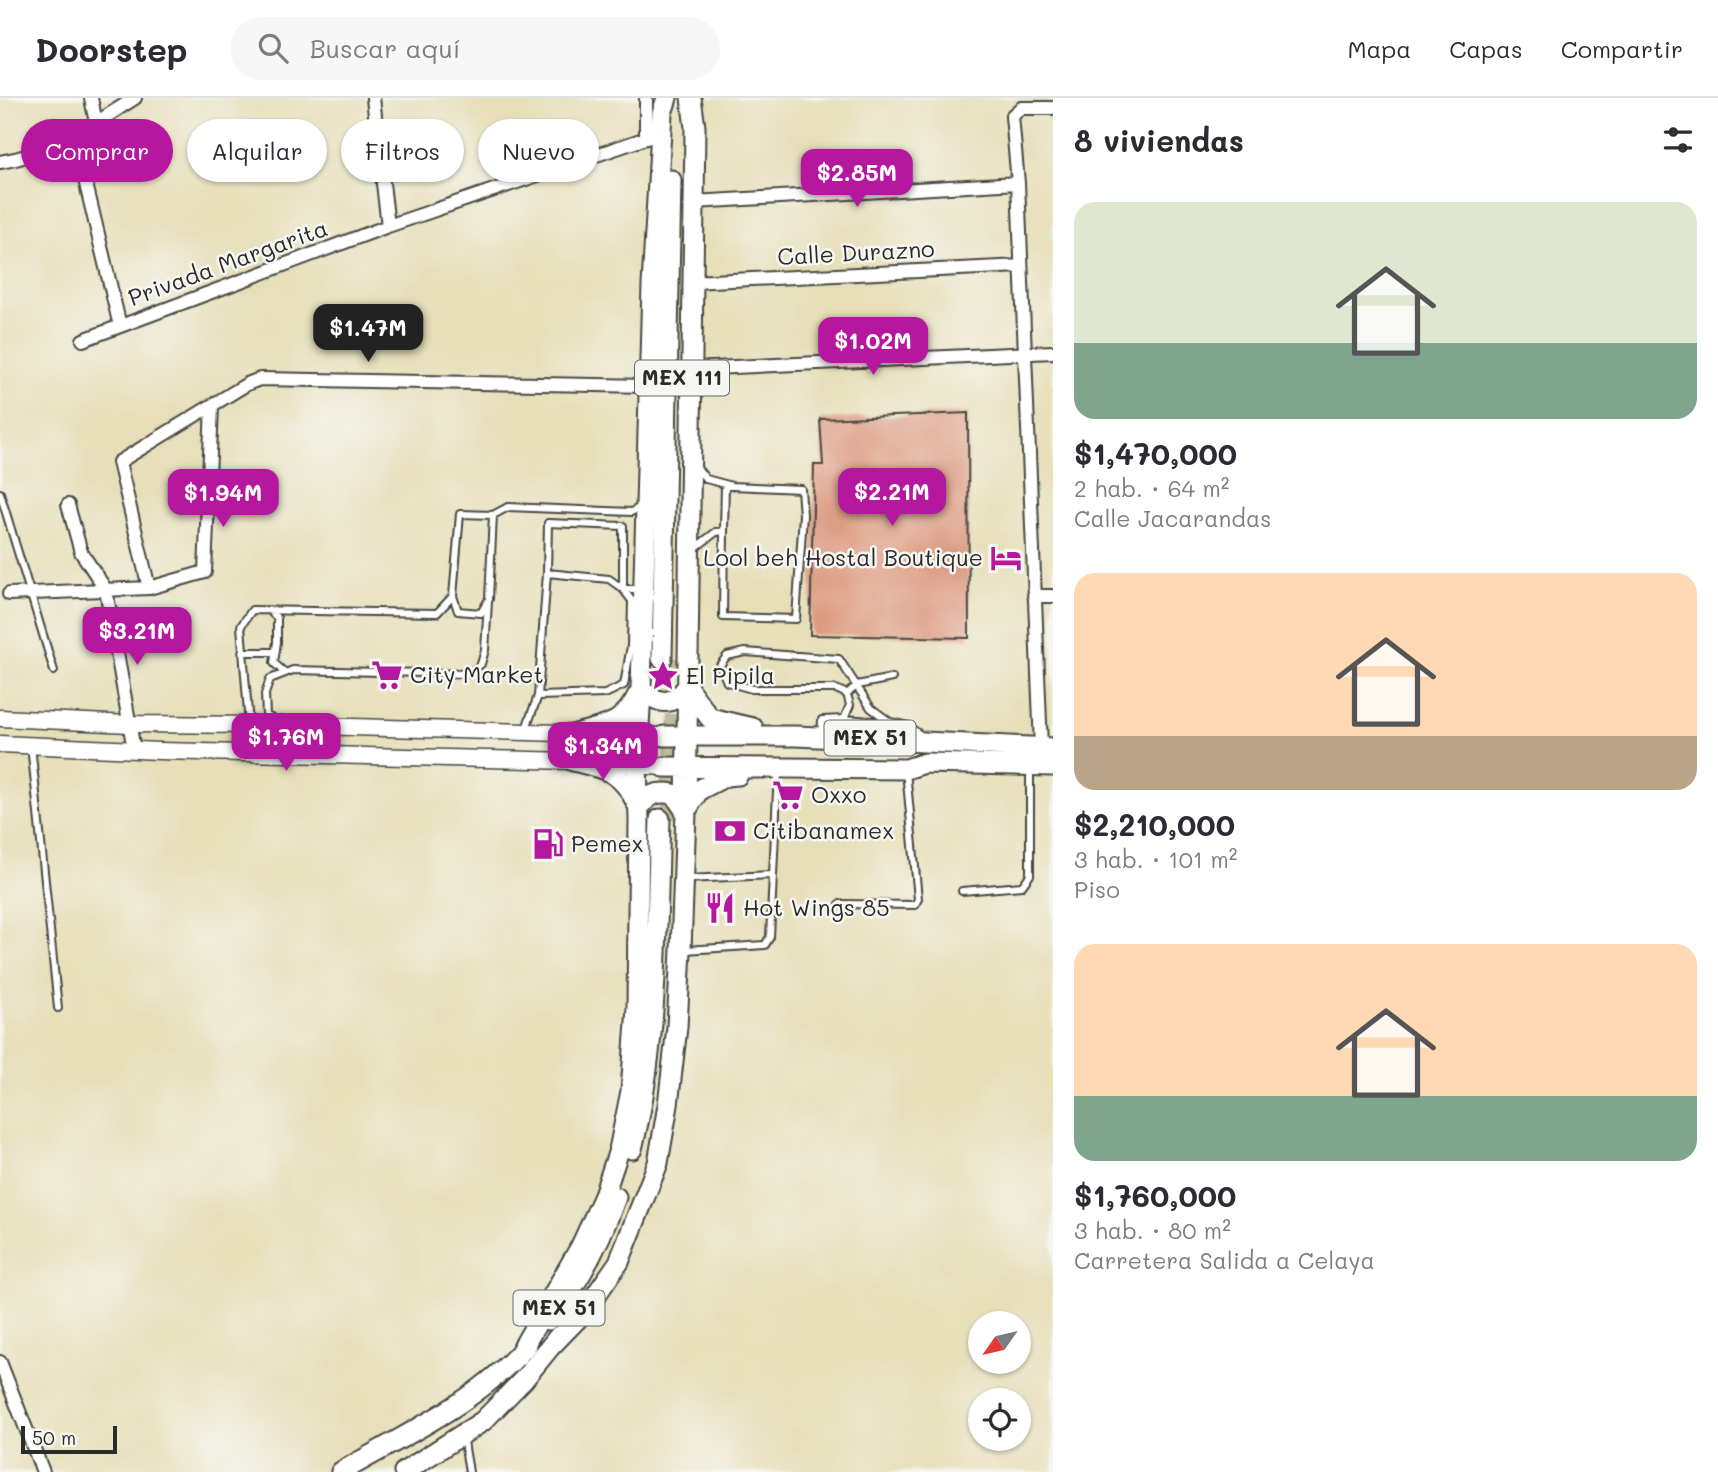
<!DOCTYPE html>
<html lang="es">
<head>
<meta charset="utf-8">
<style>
	body { margin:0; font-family:Mali,sans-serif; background:#f7f7f7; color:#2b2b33; height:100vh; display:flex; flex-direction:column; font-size:26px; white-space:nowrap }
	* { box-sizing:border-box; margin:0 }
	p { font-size:23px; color:#7c7c81 }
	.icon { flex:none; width:38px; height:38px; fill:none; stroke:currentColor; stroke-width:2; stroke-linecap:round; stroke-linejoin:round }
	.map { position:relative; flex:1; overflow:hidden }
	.panel { display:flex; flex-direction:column; background:#fff; width:665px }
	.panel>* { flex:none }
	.banner { position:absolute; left:21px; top:21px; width:665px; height:63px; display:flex; gap:14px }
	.needle { width:46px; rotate:236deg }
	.fabs { position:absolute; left:968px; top:1213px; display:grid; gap:14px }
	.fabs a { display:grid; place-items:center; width:63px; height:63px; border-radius:50%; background:#fff; box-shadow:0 2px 5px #0004; font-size:35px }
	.scale { position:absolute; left:21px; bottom:18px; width:96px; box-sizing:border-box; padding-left:7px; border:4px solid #2b2b2b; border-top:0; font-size:19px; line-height:24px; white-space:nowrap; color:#2b2b2b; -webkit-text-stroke:5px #f6f6f2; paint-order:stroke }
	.price { position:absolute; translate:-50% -60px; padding:0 16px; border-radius:14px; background:#b5179e; color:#fff; font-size:23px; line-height:46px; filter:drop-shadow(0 2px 4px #0008) }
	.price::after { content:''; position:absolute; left:50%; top:42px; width:21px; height:16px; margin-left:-10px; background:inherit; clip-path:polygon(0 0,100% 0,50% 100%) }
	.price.active { background:#222; color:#fff }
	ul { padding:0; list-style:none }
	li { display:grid; align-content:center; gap:14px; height:371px; padding:0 21px }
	li span { display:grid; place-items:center; height:217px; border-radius:21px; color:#555 }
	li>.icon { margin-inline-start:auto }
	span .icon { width:126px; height:126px; fill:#fffc; stroke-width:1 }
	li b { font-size:30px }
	h2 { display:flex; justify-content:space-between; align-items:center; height:84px; padding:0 21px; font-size:30px }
	.pill { padding:0 24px; border-radius:32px; background:#fff; box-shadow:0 2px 5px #0004; font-size:24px; line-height:63px }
	.pill.active { background:#b5179e; color:#fff }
	header { display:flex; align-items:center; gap:42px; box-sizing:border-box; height:98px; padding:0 35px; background:#fff; border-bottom:2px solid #e1e1e2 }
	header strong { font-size:33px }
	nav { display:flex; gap:38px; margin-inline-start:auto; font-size:24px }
	.search { width:490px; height:63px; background:#f7f7f7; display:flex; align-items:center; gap:18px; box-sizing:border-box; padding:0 24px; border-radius:38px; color:#7c7c81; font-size:26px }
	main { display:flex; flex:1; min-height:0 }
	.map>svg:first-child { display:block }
	.green { fill:#c0d67a; stroke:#768052; stroke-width:2 }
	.building { fill:#dd9b82 }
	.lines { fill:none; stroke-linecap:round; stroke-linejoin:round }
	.primary-tunnel { stroke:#c1bb9d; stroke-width:19; stroke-dasharray:19 10; stroke-linecap:butt }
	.lane-casing { stroke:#474640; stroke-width:10 }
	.street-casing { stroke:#474640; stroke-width:16 }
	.secondary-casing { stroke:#474640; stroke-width:19 }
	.primary-casing { stroke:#474640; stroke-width:23 }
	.lane { stroke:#fff; stroke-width:6 }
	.street { stroke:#fff; stroke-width:12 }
	.secondary { stroke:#fff; stroke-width:16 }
	.primary { stroke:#fff; stroke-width:19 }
	.labels { text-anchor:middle; stroke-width:5; stroke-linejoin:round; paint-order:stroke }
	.shield { fill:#f6f6f2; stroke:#686867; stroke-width:2 }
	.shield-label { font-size:21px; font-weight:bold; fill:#2b2b2b }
	.street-label { font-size:23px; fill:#2b2b2b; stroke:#f6f6f2 }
	.poi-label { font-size:23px; fill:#2b2b2b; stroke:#f6f6f2; text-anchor:start }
</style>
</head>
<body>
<header>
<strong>Doorstep</strong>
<div class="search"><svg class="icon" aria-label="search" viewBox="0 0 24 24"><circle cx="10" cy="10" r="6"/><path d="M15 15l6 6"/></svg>Buscar aquí</div>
<nav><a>Mapa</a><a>Capas</a><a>Compartir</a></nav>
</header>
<main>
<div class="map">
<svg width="1053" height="1374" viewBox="0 0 1053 1374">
	<rect width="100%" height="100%" fill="#f6f6f2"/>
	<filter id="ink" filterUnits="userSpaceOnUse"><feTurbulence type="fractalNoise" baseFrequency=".0143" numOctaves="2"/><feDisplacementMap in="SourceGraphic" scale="14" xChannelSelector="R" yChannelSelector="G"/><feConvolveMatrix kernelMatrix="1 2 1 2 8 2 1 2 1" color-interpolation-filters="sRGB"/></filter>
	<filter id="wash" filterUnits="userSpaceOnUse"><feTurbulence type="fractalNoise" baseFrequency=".00686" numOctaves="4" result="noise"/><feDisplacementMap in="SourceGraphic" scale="28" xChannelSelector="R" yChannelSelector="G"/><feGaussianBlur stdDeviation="1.57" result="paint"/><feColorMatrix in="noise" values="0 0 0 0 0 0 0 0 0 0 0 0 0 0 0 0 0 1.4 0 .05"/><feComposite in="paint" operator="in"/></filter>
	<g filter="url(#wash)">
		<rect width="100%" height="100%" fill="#e7dfb9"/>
		<path class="green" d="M678,566L679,590L667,599L649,589L648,567Z"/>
		<g id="blocks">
			<path class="building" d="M968,315L969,540L810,537L814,367H823L820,321Z"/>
		</g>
	</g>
	<g filter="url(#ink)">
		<use href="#blocks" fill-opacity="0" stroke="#474640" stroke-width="2"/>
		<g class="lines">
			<path class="primary-tunnel" d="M671,722L676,560"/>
			<defs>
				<path id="lane" d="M0,395L54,573
					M493,417L489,501L481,515L458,513L453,498L460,416L493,417L508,409L631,414L643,408
					M724,433L725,386
					M695,450L716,434L724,433L723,519L796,521L803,417L801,391L732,388L706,381L697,370
					M547,475L609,481L623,491H636L639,487
					M269,512L277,520V544L274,565L285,575
					M242,554H275
					M847,596L857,587L892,580
					M844,621L888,624
					M274,622L266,617L265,596L270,581L293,572L469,576L481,566L485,552L488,504
					M249,627L241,528L252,512L437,515L453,498
					M525,633L538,598L547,475L548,425L623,428V491L632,503L631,548L624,587L605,596L538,598
					M821,637L822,622L844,621L850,607L847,596L836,591H752L727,584L720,567L727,558L745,554L839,561L871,610L890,624L908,628L922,638
					M31,647L58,910
					M687,781L772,777
					M962,793L1022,788L1030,777V670
					M840,806L915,807L918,801L906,673
					M685,852L765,847L770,839L778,673
					M463,1338L469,1374"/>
				<path id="street" d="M91,0L96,25
					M373,0L388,128
					M646,38V0
					M75,40L120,228
					M0,64C56,55 89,29 135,0
					M694,104L1018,85
					M692,184L1021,168
					M83,242L388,128L661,35
					M691,271L1053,254
					M68,407L81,454L106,492L134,652
					M149,490L119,364L247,286L260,281L649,288
					M9,496L149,490L205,474L212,308
					M1034,498H1053
					M1041,649L1018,85L1012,18L1021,10H1053
					M0,1264L43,1374"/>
				<path id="secondary" d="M0,620L130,626L282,627L664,638
					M0,646L160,653L573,663L664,669"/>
				<path id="primary" d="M662,560L671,82
					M687,589L710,620L753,630
					M641,591C659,607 672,609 687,589
					M572,637C606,627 622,629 639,595
					M664,638H796L1053,650
					M573,663C606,671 622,673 637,706
					M664,669L906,671L925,665L1053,668
					M639,710C649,696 657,693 674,696L686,714
					M686,713L699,692L726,678L738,677
					M632,1051C659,945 656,831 660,721
					M548,1222C579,1187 600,1144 616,1099
					M551,1248L584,1214L619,1164L658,1065L668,1007L677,929L681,852L686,714L695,29L691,0
					M518,1258L581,1148L603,1100L619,1052L631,993L637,910L639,721L637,668L641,591L652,187L662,15L667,0
					M341,1374C404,1337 478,1304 526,1248
					M404,1374L483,1323L524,1281L559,1238"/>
			</defs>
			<use href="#lane" class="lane-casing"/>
			<use href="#street" class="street-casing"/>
			<use href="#secondary" class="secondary-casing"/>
			<use href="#primary" class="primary-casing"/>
			<use href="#lane" class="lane"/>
			<use href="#street" class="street"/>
			<use href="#secondary" class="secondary"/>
			<use href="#primary" class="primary"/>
		</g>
	</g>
	<defs>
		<symbol id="hotel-bare" viewBox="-9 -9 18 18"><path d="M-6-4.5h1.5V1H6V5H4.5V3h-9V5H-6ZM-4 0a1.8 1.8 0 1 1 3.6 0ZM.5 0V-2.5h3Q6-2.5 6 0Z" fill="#b5179e" stroke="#f6f6f2" stroke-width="2.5" paint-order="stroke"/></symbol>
		<symbol id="supermarket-bare" viewBox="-9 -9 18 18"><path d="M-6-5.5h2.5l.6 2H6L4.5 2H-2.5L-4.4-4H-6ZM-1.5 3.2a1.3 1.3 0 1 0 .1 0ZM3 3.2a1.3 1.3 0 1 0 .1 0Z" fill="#b5179e" stroke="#f6f6f2" stroke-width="2.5" paint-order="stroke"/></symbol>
		<symbol id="sight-bare" viewBox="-9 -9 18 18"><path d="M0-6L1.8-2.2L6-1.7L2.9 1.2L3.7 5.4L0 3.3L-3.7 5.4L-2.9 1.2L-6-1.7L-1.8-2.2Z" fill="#b5179e" stroke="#f6f6f2" stroke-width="2.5" paint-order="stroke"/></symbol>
		<symbol id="bank-bare" viewBox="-9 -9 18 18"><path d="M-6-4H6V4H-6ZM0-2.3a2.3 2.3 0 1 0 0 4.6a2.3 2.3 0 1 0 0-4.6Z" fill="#b5179e" stroke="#f6f6f2" stroke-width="2.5" paint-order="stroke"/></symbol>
		<symbol id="fuel-bare" viewBox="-9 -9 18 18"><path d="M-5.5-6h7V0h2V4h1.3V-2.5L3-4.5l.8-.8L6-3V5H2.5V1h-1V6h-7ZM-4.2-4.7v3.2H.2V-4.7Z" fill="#b5179e" stroke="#f6f6f2" stroke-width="2.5" paint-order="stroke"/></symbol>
		<symbol id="restaurant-bare" viewBox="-9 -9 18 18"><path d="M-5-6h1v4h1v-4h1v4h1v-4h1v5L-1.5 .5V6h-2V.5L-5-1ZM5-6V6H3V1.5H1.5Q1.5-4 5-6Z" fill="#b5179e" stroke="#f6f6f2" stroke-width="2.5" paint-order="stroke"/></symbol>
	</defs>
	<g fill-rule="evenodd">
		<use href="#hotel-bare" x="984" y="438" width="44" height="44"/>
		<use href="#supermarket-bare" x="365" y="555" width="44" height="44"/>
		<use href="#sight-bare" x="641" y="556" width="44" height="44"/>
		<use href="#supermarket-bare" x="766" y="675" width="44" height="44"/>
		<use href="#bank-bare" x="708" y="711" width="44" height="44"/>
		<use href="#fuel-bare" x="526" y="724" width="44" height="44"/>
		<use href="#restaurant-bare" x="698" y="788" width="44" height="44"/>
	</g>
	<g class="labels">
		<g class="shield">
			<rect x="635" y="262.5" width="94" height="35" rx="5"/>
			<rect x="824.5" y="622.5" width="91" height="35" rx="5"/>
			<rect x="513.5" y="1192.5" width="91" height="35" rx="5"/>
		</g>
		<g class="shield-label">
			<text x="682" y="287">MEX 111</text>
			<text x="870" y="647">MEX 51</text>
			<text x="559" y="1217">MEX 51</text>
		</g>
		<g class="street-label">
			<text transform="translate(856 155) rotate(-3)" y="8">Calle Durazno</text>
			<text transform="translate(228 165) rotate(-20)" y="8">Privada Margarita</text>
		</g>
		<g class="poi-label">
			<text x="983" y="468" text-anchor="end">Lool beh Hostal Boutique</text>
			<text x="410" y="585">City Market</text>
			<text x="686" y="586">El Pipila</text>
			<text x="811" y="705">Oxxo</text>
			<text x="753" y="741">Citibanamex</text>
			<text x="571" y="754">Pemex</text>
			<text x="743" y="818">Hot Wings 85</text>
		</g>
	</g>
</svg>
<div class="fabs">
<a><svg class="needle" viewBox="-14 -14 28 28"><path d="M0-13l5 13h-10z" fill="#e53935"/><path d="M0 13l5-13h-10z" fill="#7c7c81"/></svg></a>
<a><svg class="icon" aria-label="locate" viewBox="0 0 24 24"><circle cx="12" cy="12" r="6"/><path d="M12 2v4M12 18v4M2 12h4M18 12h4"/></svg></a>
</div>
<div class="scale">50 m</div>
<b class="price" style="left:857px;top:111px">$2.85M</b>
<b class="price active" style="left:368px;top:266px">$1.47M</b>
<b class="price" style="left:873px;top:279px">$1.02M</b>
<b class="price" style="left:892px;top:430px">$2.21M</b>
<b class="price" style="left:223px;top:431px">$1.94M</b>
<b class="price" style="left:137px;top:569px">$3.21M</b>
<b class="price" style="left:286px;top:675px">$1.76M</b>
<b class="price" style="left:603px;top:684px">$1.34M</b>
<div class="banner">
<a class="pill active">Comprar</a>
<a class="pill">Alquilar</a>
<a class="pill">Filtros</a>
<a class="pill">Nuevo</a>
</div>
</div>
<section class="panel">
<h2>8 viviendas<svg class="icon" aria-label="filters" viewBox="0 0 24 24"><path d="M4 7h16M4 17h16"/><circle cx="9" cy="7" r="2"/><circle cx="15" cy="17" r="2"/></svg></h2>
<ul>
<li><span style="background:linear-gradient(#dfe7d0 65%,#7fa58c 0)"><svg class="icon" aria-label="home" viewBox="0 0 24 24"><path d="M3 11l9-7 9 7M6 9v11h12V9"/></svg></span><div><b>$1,470,000</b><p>2 hab. · 64 m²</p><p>Calle Jacarandas</p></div></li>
<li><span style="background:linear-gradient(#ffd9b3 75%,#b9a48a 0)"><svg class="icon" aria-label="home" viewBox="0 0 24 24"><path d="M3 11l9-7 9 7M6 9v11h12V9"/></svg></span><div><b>$2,210,000</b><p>3 hab. · 101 m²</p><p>Piso</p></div></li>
<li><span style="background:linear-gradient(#ffd9b3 70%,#7fa58c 0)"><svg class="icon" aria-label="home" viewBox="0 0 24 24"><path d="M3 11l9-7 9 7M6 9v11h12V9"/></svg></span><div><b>$1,760,000</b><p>3 hab. · 80 m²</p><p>Carretera Salida a Celaya</p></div></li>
</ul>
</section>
</main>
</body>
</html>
